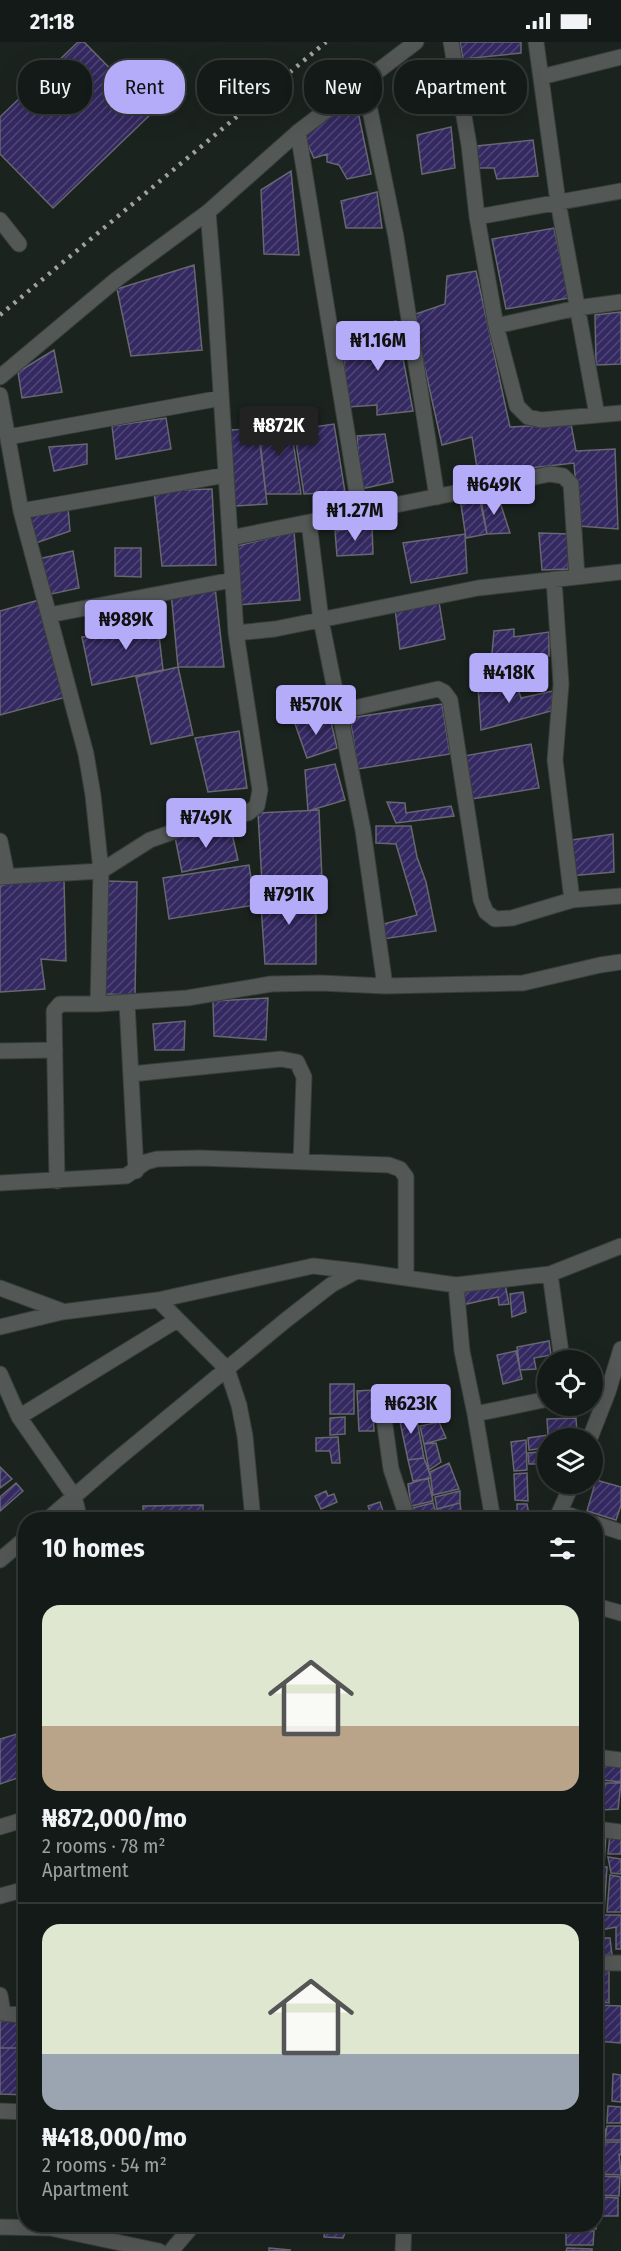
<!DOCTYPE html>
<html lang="en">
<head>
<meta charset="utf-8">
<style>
	body { margin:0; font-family:"Fira Sans Condensed",sans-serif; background:#1d2320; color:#f1f3f6; height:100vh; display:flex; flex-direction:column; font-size:22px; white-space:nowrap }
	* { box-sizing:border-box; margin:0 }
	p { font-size:20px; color:#9da1a1 }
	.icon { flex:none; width:33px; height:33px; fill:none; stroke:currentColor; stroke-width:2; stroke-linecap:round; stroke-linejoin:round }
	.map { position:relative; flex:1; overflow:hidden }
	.side { position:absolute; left:18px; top:1470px; width:585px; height:720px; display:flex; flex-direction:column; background:#141a17; border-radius:24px; box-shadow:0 6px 24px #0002,0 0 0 2px #333836 }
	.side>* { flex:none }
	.hud { position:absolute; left:18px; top:18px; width:585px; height:54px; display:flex; gap:12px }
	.tools { position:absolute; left:537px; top:1308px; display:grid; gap:12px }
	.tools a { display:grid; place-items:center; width:66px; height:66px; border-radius:50%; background:#141a17; box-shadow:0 6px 24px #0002,0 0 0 2px #333836; font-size:30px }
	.price { position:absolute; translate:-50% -51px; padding:0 14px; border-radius:6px; background:#b4acf9; color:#111; font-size:20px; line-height:39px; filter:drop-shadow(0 2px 3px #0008) }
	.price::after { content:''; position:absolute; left:50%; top:36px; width:18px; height:14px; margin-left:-9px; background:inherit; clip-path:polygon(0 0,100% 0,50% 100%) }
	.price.active { background:#222; color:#fff }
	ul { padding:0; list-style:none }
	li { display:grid; align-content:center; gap:12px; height:318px; padding:0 24px }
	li+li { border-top:2px solid #333836 }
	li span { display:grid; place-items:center; height:186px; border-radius:18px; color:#555 }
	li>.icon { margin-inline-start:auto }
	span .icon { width:108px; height:108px; fill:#fffc; stroke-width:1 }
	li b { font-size:26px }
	h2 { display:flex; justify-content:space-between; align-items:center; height:72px; padding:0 24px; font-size:26px }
	.chip { padding:0 21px; border-radius:24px; background:#141a17; box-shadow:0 6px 24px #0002,0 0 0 2px #333836; font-size:21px; line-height:54px }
	.chip.active { background:#b4acf9; color:#111 }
	.status { display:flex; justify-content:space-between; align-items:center; height:42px; padding:0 30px; background:#141a17; direction:ltr }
	.status svg { height:16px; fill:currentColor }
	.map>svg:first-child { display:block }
	.building { fill:url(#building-hatch); stroke:#676770; stroke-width:1.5 }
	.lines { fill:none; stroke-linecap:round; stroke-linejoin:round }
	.street-casing { stroke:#383f3b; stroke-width:17 }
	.street { stroke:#535755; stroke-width:15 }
	.rail { stroke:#9ca3a0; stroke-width:4.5; stroke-dasharray:3 6; stroke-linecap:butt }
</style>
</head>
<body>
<div class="status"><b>21:18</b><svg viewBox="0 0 49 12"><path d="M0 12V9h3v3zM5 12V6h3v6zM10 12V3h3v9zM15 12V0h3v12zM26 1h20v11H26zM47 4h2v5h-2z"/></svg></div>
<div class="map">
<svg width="621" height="2209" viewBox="0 0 621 2209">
	<defs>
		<pattern id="building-hatch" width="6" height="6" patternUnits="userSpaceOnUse" patternTransform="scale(1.5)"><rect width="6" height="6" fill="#342961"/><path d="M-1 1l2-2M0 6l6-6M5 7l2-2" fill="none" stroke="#504777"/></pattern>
	</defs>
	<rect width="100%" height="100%" fill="#1b231f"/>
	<path class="building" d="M78,0H84L153,70L53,166L0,112V75Z
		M460,0H521V11L463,17Z
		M356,60L371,132L347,137L339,123L327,120V112L314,116L302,91Z
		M451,85L455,126L422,132L417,93Z
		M533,98L538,134L497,137L494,126H477V104Z
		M291,129L299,213L264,212L261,148Z
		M377,150L382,186H346L341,159Z
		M554,186L569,256L506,267L492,197Z
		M194,223L202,308L131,314L117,247Z
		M476,229L510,385L571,382L576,409L615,407L618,487L579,484L574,421L478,432L472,395L442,403L413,273L445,262L447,234Z
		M621,270V322L596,323L595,273Z
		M396,279L413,369L377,373V363L348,365L343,307L371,300L366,284Z
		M54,308L62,350L22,356L18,330Z
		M289,373L301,452H266L258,379Z
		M166,376L171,407L116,417L112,384Z
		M334,382L345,450L304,452L294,388Z
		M258,387L267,462L235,464L227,388Z
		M385,392L393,440L361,447L357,394Z
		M87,402V422L54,429L49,405Z
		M212,447L216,523L162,524L154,449Z
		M479,454L487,492L466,496L460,456Z
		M498,454L510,491L487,492L481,458Z
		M68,465L70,489L33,502L26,473Z
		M372,484L373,512L337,514L335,489Z
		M294,490L300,558L238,563L237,504Z
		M539,491L571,492L568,527L542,528Z
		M465,492L467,531L411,541L403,501Z
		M115,506H141V535L115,534Z
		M73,509L79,546L47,553L34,518Z
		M215,545L224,625H178L171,550Z
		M39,558L66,655L0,673V569Z
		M439,560L445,597L400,607L395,566Z
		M156,567L163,628L92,643L82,595L131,589L133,570Z
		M514,587V595L549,590V614L517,620L516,633H490L494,589Z
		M178,625L193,693L151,702L136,635Z
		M515,638L521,656L553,649L551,669L481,688L478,645Z
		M442,662L450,712L358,727L350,676Z
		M330,675L337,706L307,716L294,679Z
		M239,689L247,746L208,750L195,696Z
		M531,702L539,746L465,758L464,714Z
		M335,722L345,758L308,769L305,728Z
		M387,760L405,761L406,771L451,764L454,774L396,781Z
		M319,768L322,838L262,841L258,771Z
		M230,783L238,818L182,830L175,795Z
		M376,784H411L417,815L426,840L436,889L383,897L380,883L417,873L396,802L376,801Z
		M613,792L614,830L569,834L572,798Z
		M249,823L255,863L169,877L163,836Z
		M27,837L64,838L66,919L41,917L45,947L0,950V844Z
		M107,839L137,840L135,953L104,952Z
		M316,846V922H265L260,848Z
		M268,956L266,998L214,994L213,959Z
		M185,979L184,1008H155L153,982Z
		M505,1242L509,1262L499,1263L498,1255L462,1263L459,1251Z
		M523,1250L526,1270L512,1275L510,1252Z
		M549,1299L551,1313L534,1316L536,1327L520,1328L517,1305Z
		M516,1309L522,1337L503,1342L497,1313Z
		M330,1342H354V1372H330Z
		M372,1348L374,1389H359L357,1349Z
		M415,1368L424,1416L408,1418L398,1370Z
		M345,1375V1392L330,1393V1376Z
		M576,1376L577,1391L548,1393L547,1377Z
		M439,1380L446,1396L424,1402L420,1384Z
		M548,1393V1406L529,1408L528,1396Z
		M338,1395L340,1421H332L330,1409H316V1396Z
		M526,1398L527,1428L514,1429L511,1400Z
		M436,1401L441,1420L429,1428L424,1402Z
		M539,1410V1413H548V1422H529L528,1411Z
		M424,1416L431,1436L413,1439L408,1418Z
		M449,1421L459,1447L433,1453L430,1430Z
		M0,1425L12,1437L0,1446Z
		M527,1431L528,1459L515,1458L514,1432Z
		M428,1436L433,1459L411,1464L408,1442Z
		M596,1438L621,1445V1463L616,1478L587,1469Z
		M16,1441L23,1449L0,1469V1455Z
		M326,1449L328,1454L334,1452L337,1460L321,1467L315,1454Z
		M460,1449V1461L437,1467L435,1455Z
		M380,1460L386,1478H373L368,1464Z
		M433,1461L438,1478H415L412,1466Z
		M460,1461L462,1477L439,1478L437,1467Z
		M517,1462H527L530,1478H517Z
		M203,1463V1478H143V1464Z
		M479,1474L478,1478H460L462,1477Z
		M596,1486L603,1488L596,1511Z
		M24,1690L26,1733L0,1742V1697Z
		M604,1718L621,1720V1740L603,1738Z
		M596,1737L601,1738L597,1770H596Z
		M605,1741H621L618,1767L602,1768Z
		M596,1792H606L604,1822H596Z
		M610,1793L621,1794V1812H608Z
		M608,1815L621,1817V1832L611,1831Z
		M596,1825H607L604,1871L596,1870Z
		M610,1833L621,1835V1870H607Z
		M596,1873H621V1907H616V1885L596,1889Z
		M596,1896H610L612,1913H596Z
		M596,1926L609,1927V1961L596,1959Z
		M596,1963L621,1964V2001L596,1999Z
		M24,1977L26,2006H0V1979Z
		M0,2006H26V2053L0,2052Z
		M613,2032L621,2033V2060L612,2059Z
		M608,2064L621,2065V2081H607Z
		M607,2084H621V2098H605Z
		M596,2087H605L604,2096H596Z
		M596,2100H604L601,2112H596Z
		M605,2100H621V2113L619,2112L621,2133L601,2132Z
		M596,2117H600L601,2125H596Z
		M596,2128H599L598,2139H596Z
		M601,2134L620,2135L619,2154L600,2153Z
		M596,2155H598L597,2174H596Z
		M601,2155L618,2156V2174H600Z
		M596,2176H597L596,2187L573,2185V2182H596Z
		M276,2182H297L294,2189L275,2188Z
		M297,2182H319L316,2191L297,2189Z
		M325,2185L347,2186L343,2196L324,2195Z
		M566,2187L594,2189L593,2203H566Z
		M269,2206L291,2208L269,2209Z
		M567,2206L592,2207V2209H566Z"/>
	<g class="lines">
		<defs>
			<path id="street" d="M451,0L469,103L477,175L496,284L517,364L528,375L541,378L621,371
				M536,0L558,160L597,373
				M541,35L621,15
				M364,39L396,195L437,455
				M298,90L360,470
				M208,170L215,255L236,591
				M477,175L621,149
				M0,178L19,202
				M496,284L577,266L621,260
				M0,335L117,237L208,170L298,90L416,0
				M0,353L21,469L86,712L93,753L101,829L98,962L187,956L271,942L320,941L385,944L523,941L600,923L621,920
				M8,395L221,356
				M21,469L226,433
				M309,481L321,578L363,788L385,944
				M230,496L550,432L563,434L571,442L577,535
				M554,538L561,642L555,718L572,858
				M49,573L232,538
				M341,669L438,647L444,650L450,658L481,858L486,870L495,877L512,876L572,858L621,854
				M0,799L7,834
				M0,835L101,829L150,798L184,786L248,771L257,764L260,748L236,591L275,587L478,546L621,530
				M127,961L136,1129
				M0,1009L55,1008
				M131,1032L281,1017L297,1020L304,1035L301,1120
				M57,1139L54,969L60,962H98
				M0,1141L126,1134L146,1120L157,1117L200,1116L389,1123L400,1127L406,1135V1236
				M550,1232L562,1318
				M456,1243L462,1309L475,1372L493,1478
				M0,1246L62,1269
				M158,1258L227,1327L239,1363L245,1394L253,1478
				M0,1285L62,1270L158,1258L313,1224L357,1229
				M0,1332L19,1375L74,1454L80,1478
				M382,1362L391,1427L408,1478
				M475,1372L548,1357
				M19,1375L177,1278
				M590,1396L608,1350L621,1307
				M561,1470L583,1478
				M47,1478L115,1419L286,1278L331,1243L357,1229L456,1243L550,1232L621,1204
				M556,1478L572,1442
				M596,1482L621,1490
				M0,1518L26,1496
				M596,1564L621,1571
				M596,1715L621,1718
				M0,1785L26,1777
				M596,1787L621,1790
				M0,1854L26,1847
				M596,1921H621
				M0,1953L3,1971L26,1974
				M0,2069L26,2070
				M0,2185L50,2186L159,2209
				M171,2209L194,2182
				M403,2209L404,2182"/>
		</defs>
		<use href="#street" class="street-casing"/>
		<use href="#street" class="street"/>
		<path class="rail" d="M0,273L326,0"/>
	</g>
</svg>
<div class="tools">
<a><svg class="icon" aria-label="locate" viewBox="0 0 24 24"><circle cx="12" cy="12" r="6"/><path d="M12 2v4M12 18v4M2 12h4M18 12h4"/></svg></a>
<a><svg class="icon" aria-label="layers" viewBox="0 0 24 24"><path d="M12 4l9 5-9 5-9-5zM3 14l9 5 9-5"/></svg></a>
</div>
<b class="price" style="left:378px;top:330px">₦1.16M</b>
<b class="price active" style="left:279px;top:415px">₦872K</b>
<b class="price" style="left:494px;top:474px">₦649K</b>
<b class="price" style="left:355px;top:500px">₦1.27M</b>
<b class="price" style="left:126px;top:609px">₦989K</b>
<b class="price" style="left:509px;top:662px">₦418K</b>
<b class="price" style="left:316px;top:694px">₦570K</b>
<b class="price" style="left:206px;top:807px">₦749K</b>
<b class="price" style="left:289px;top:884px">₦791K</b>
<b class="price" style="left:411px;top:1393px">₦623K</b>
<div class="hud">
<a class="chip">Buy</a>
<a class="chip active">Rent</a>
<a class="chip">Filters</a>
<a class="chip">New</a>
<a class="chip">Apartment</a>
</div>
<section class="side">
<h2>10 homes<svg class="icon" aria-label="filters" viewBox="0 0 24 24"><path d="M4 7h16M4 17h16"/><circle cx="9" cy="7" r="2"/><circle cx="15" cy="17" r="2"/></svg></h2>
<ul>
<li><span style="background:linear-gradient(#dfe7d0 65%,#b9a48a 0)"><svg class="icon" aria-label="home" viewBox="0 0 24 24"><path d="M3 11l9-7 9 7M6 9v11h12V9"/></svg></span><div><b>₦872,000/mo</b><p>2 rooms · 78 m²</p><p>Apartment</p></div></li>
<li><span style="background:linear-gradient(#dfe7d0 70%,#9aa5b1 0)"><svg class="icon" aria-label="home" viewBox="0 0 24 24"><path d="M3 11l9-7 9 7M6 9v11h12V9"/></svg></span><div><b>₦418,000/mo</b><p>2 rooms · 54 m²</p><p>Apartment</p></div></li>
</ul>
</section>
</div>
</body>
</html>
